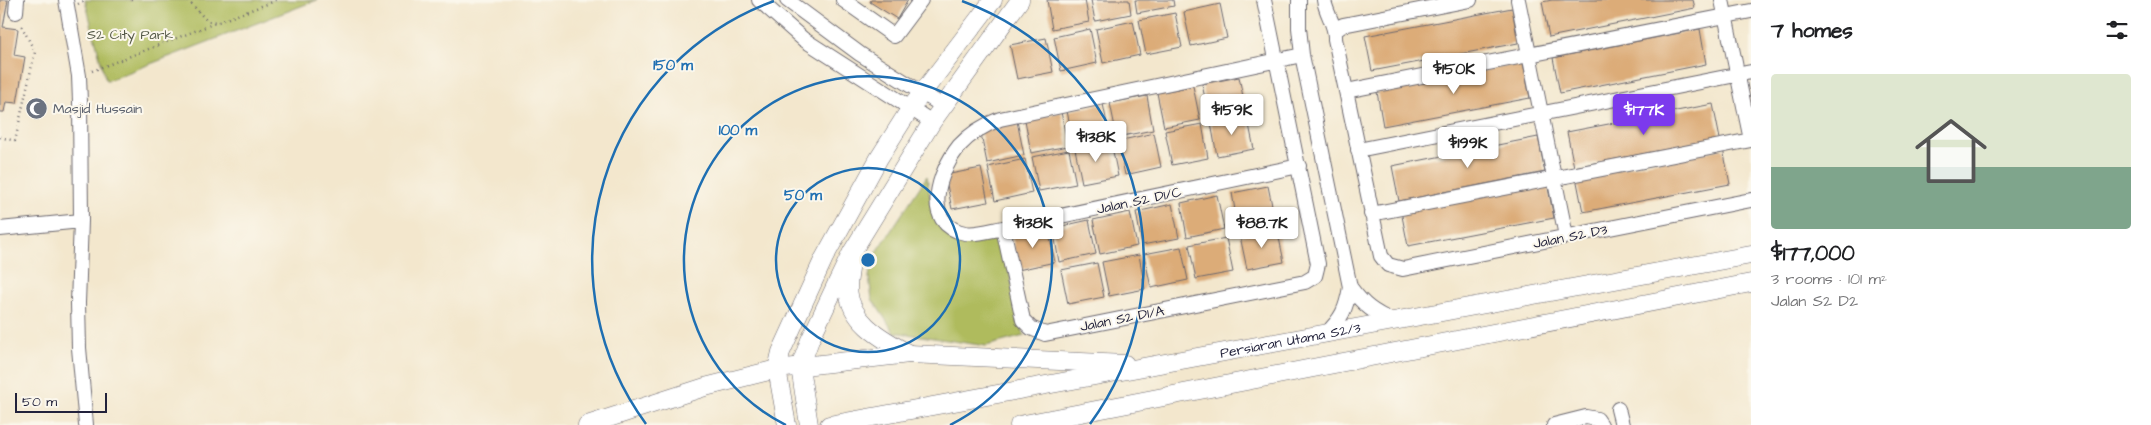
<!DOCTYPE html>
<html lang="en">
<head>
<meta charset="utf-8">
<style>
	body { margin:0; font-family:"Architects Daughter",sans-serif; background:#f6f6f6; color:#202124; height:100vh; display:flex; flex-direction:column; font-size:19px; white-space:nowrap }
	* { box-sizing:border-box; margin:0 }
	p { font-size:16px; color:#757577 }
	.icon { flex:none; width:28px; height:28px; fill:none; stroke:currentColor; stroke-width:2; stroke-linecap:round; stroke-linejoin:round }
	.map { position:relative; flex:1; overflow:hidden }
	.panel { display:flex; flex-direction:column; background:#fff; width:400px }
	.panel>* { flex:none }
	.scale { position:absolute; left:15px; bottom:12px; width:92px; box-sizing:border-box; padding-left:5px; border:2px solid #22223b; border-top:0; font-size:14px; line-height:18px; white-space:nowrap; color:#22223b; -webkit-text-stroke:4px #fbf7ec; paint-order:stroke }
	.price { position:absolute; translate:-50% -42px; padding:0 11px; border-radius:5px; background:#fff; color:#222; font-size:16px; line-height:32px; filter:drop-shadow(0 1px 2px #0008) }
	.price::after { content:''; position:absolute; left:50%; top:30px; width:15px; height:11px; margin-left:-8px; background:inherit; clip-path:polygon(0 0,100% 0,50% 100%) }
	.price.selected { background:#7c3aed; color:#fff }
	ul { padding:0; list-style:none }
	li { display:grid; align-content:center; gap:10px; height:265px; padding:0 20px }
	li+li { border-top:1px solid #e0e0e0 }
	li span { display:grid; place-items:center; height:155px; border-radius:5px; color:#555 }
	li>.icon { margin-inline-start:auto }
	span .icon { width:90px; height:90px; fill:#fffc; stroke-width:1 }
	li b { font-size:21px }
	h2 { display:flex; justify-content:space-between; align-items:center; height:60px; padding:0 20px; font-size:21px }
	main { display:flex; flex:1; min-height:0 }
	.map>svg:first-child { display:block }
	.green { fill:#afbb5d; stroke:#686e4c }
	.building { fill:#dcac78 }
	.lines { fill:none; stroke-linecap:round; stroke-linejoin:round }
	.minor-casing { stroke:#6b676e; stroke-width:16 }
	.major-casing { stroke:#6b676e; stroke-width:19 }
	.path { stroke:#6b676e; stroke-width:2.5; stroke-dasharray:1 4; stroke-linecap:butt }
	.minor { stroke:#fff; stroke-width:14 }
	.major { stroke:#fff; stroke-width:18 }
	.ring { fill:none; stroke:#1f6fb2; stroke-width:2.5 }
	.labels { text-anchor:middle; stroke-width:4; stroke-linejoin:round; paint-order:stroke }
	.park-label { font-size:14px; fill:#535847; stroke:#fbf7ec }
	.worship-label { font-size:14px; fill:#5b616d; stroke:#fbf7ec; text-anchor:start }
	.street-label { font-size:14px; fill:#22223b; stroke:#fbf7ec }
	.centre { fill:#1f6fb2; stroke:#fbf7ec; stroke-width:2.5 }
	.ring-label { font-size:15px; text-anchor:middle; font-weight:bold; fill:#1f6fb2; stroke:#fbf7ec; stroke-width:4; stroke-linejoin:round; paint-order:stroke }
</style>
</head>
<body>
<main>
<div class="map">
<svg width="1751" height="425" viewBox="0 0 1751 425">
	<rect width="100%" height="100%" fill="#fbf7ec"/>
	<filter id="ink" filterUnits="userSpaceOnUse"><feTurbulence type="fractalNoise" baseFrequency=".02" numOctaves="2"/><feDisplacementMap in="SourceGraphic" scale="10" xChannelSelector="R" yChannelSelector="G"/><feConvolveMatrix kernelMatrix="1 2 1 2 8 2 1 2 1" color-interpolation-filters="sRGB"/></filter>
	<filter id="wash" filterUnits="userSpaceOnUse"><feTurbulence type="fractalNoise" baseFrequency=".0096" numOctaves="4" result="noise"/><feDisplacementMap in="SourceGraphic" scale="20" xChannelSelector="R" yChannelSelector="G"/><feGaussianBlur stdDeviation="1.12" result="paint"/><feColorMatrix in="noise" values="0 0 0 0 0 0 0 0 0 0 0 0 0 0 0 0 0 1.4 0 .05"/><feComposite in="paint" operator="in"/></filter>
	<g filter="url(#wash)">
		<rect width="100%" height="100%" fill="#f3e7cd"/>
		<path class="green" d="M85,0H317L106,81Z
			M927,176C931,200 930,235 961,240C973,241 989,237 1001,236L1024,336L986,346L894,332L872,299L869,277L873,258Z"/>
		<g id="blocks">
			<path class="building" d="M0,0H8L3,27L18,29L14,55L25,57L17,103L6,102L4,112H0Z
				M871,0H908L897,19L870,2Z
				M1047,0H1085L1089,22L1052,29Z
				M1091,0H1129L1131,14L1095,21Z
				M1135,0H1173L1174,6L1137,13Z
				M1552,0H1693L1695,8L1549,37L1542,2Z
				M1220,4L1227,38L1191,46L1184,12Z
				M1512,8L1518,43L1372,71L1365,36Z
				M1175,13L1182,47L1146,54L1139,20Z
				M1133,21L1140,55L1103,63L1096,29Z
				M1090,29L1097,63L1061,71L1054,37Z
				M1700,29L1706,64L1560,93L1553,58Z
				M1046,38L1053,72L1017,79L1010,45Z
				M1523,63L1530,98L1383,126L1377,92Z
				M1239,77L1246,111L1209,118L1202,84Z
				M1193,86L1200,120L1164,127L1157,93Z
				M1147,96L1153,130L1117,137L1110,103Z
				M1103,104L1110,138L1074,145L1067,111Z
				M1713,104L1720,139L1574,167L1567,132Z
				M1061,112L1068,146L1031,153L1025,120Z
				M1247,115L1254,149L1217,156L1211,123Z
				M1017,121L1024,155L987,163L980,129Z
				M1202,124L1208,158L1172,165L1165,131Z
				M1154,133L1161,167L1125,175L1118,141Z
				M1538,137L1545,172L1399,201L1392,166Z
				M1111,142L1118,176L1082,183L1075,149Z
				M1723,149L1730,184L1583,212L1576,177Z
				M1069,150L1076,184L1039,191L1032,157Z
				M1025,159L1032,193L995,201L988,167Z
				M981,168L988,202L952,209L945,175Z
				M1547,183L1554,218L1408,246L1401,211Z
				M1268,186L1275,220L1238,227L1232,193Z
				M1217,195L1224,229L1187,237L1181,203Z
				M1172,204L1179,238L1142,245L1136,212Z
				M1130,212L1137,246L1100,254L1093,220Z
				M1089,220L1096,254L1059,262L1053,228Z
				M1277,228L1284,262L1247,269L1240,236Z
				M1048,229L1055,262L1018,270L1012,236Z
				M1226,238L1233,272L1196,279L1189,245Z
				M1181,247L1188,280L1151,288L1144,254Z
				M1139,255L1145,289L1109,296L1102,262Z
				M1097,263L1104,297L1068,304L1061,270Z"/>
		</g>
	</g>
	<g filter="url(#ink)">
		<use href="#blocks" fill-opacity="0" stroke="#6b676e" stroke-width="1"/>
		<g class="lines">
			<defs>
				<path id="minor" d="M66,0L79,76L80,102L81,221L78,303L79,348L86,425
					M759,0L803,39L932,122
					M787,0L860,54L943,106
					M843,0L894,36L921,0
					M1299,0V28L1302,55L1350,287C1346,310 1342,318 1325,335
					M1324,0C1326,14 1336,25 1335,39L1381,256L1388,265L1403,269L1751,200
					M1518,0L1566,236
					M16,12L17,0
					M1336,30L1343,25L1470,0
					M1346,91L1751,11
					M1358,150L1751,72
					M1299,166L1003,228C992,230 976,235 965,233C920,224 939,171 959,146C971,133 984,125 1000,119L1302,55
					M1371,214L1751,140L1722,0
					M1003,228L1023,320L1031,328L1045,334L1305,282L1315,276L1318,264L1264,0
					M0,229L81,221
					M1350,287C1364,306 1373,312 1394,322
					M1618,409L1622,425
					M1554,425L1586,417L1597,419L1601,425"/>
				<g id="major">
					<path d="M851,262C850,271 848,280 848,289C850,323 883,339 909,354"/>
					<path d="M587,425L705,387L777,369L909,354L1125,364"/>
					<path d="M787,425L777,369L781,352L824,258L879,158L910,109L993,0"/>
					<path d="M809,425L800,367L810,340L835,287L852,252L932,122L1020,0"/>
					<path id="s1" d="M829,425L1751,255"/>
					<path d="M1019,425L1751,283"/>
				</g>
			</defs>
			<use href="#minor" class="minor-casing"/>
			<use href="#major" class="major-casing"/>
			<path class="path" d="M131,0L133,1
				M188,0L207,21L218,22L278,0
				M78,4L86,0
				M92,71L218,22
				M0,137L15,141L35,52L20,23"/>
			<use href="#minor" class="minor"/>
			<use href="#major" class="major"/>
		</g>
	</g>
	<g class="ring">
		<circle cx="868" cy="260" r="92"/>
		<path d="M786 425A184 184 0 1 1 950 425"/>
		<path d="M646 424A276 276 0 0 1 774 1M962 1A276 276 0 0 1 1090 424"/>
	</g>
	<defs>
		<symbol id="mosque-disc" viewBox="-11 -11 22 22"><circle r="9.5" fill="#6b7280" stroke="#fbf7ec"/><path d="M3.5-4.9A6 6 0 1 0 3.5 4.9A5 5 0 1 1 3.5-4.9Z" fill="#fff"/></symbol>
	</defs>
	<g fill-rule="evenodd">
		<use href="#mosque-disc" x="24" y="96" width="25" height="25"/>
	</g>
	<g class="labels">
		<g class="park-label">
			<text x="130" y="39">S2 City Park</text>
		</g>
		<g class="worship-label">
			<text x="53" y="113">Masjid Hussain</text>
		</g>
		<g class="street-label">
			<text transform="translate(1139 200) rotate(-12)" y="5">Jalan S2 D1/C</text>
			<text transform="translate(1570 236) rotate(-11)" y="5">Jalan S2 D3</text>
			<text transform="translate(1122 318) rotate(-11)" y="5">Jalan S2 D1/A</text>
			<text dy="5" stroke="none"><textPath href="#s1" startOffset="469">Persiaran Utama S2/3</textPath></text>
		</g>
	</g>
	<circle cx="868" cy="260" r="8" class="centre"/>
	<g class="ring-label">
		<text x="673" y="70">150 m</text>
		<text x="738" y="135">100 m</text>
		<text x="803" y="200">50 m</text>
	</g>
</svg>
<div class="scale">50 m</div>
<b class="price" style="left:1454px;top:95px">$150K</b>
<b class="price" style="left:1232px;top:136px">$159K</b>
<b class="price selected" style="left:1644px;top:136px">$177K</b>
<b class="price" style="left:1096px;top:163px">$138K</b>
<b class="price" style="left:1468px;top:169px">$199K</b>
<b class="price" style="left:1033px;top:249px">$138K</b>
<b class="price" style="left:1262px;top:249px">$88.7K</b>
</div>
<section class="panel">
<h2>7 homes<svg class="icon" aria-label="filters" viewBox="0 0 24 24"><path d="M4 7h16M4 17h16"/><circle cx="9" cy="7" r="2"/><circle cx="15" cy="17" r="2"/></svg></h2>
<ul>
<li><span style="background:linear-gradient(#dfe7d0 60%,#7fa58c 0)"><svg class="icon" aria-label="home" viewBox="0 0 24 24"><path d="M3 11l9-7 9 7M6 9v11h12V9"/></svg></span><div><b>$177,000</b><p>3 rooms · 101 m²</p><p>Jalan S2 D2</p></div></li>
</ul>
</section>
</main>
</body>
</html>
